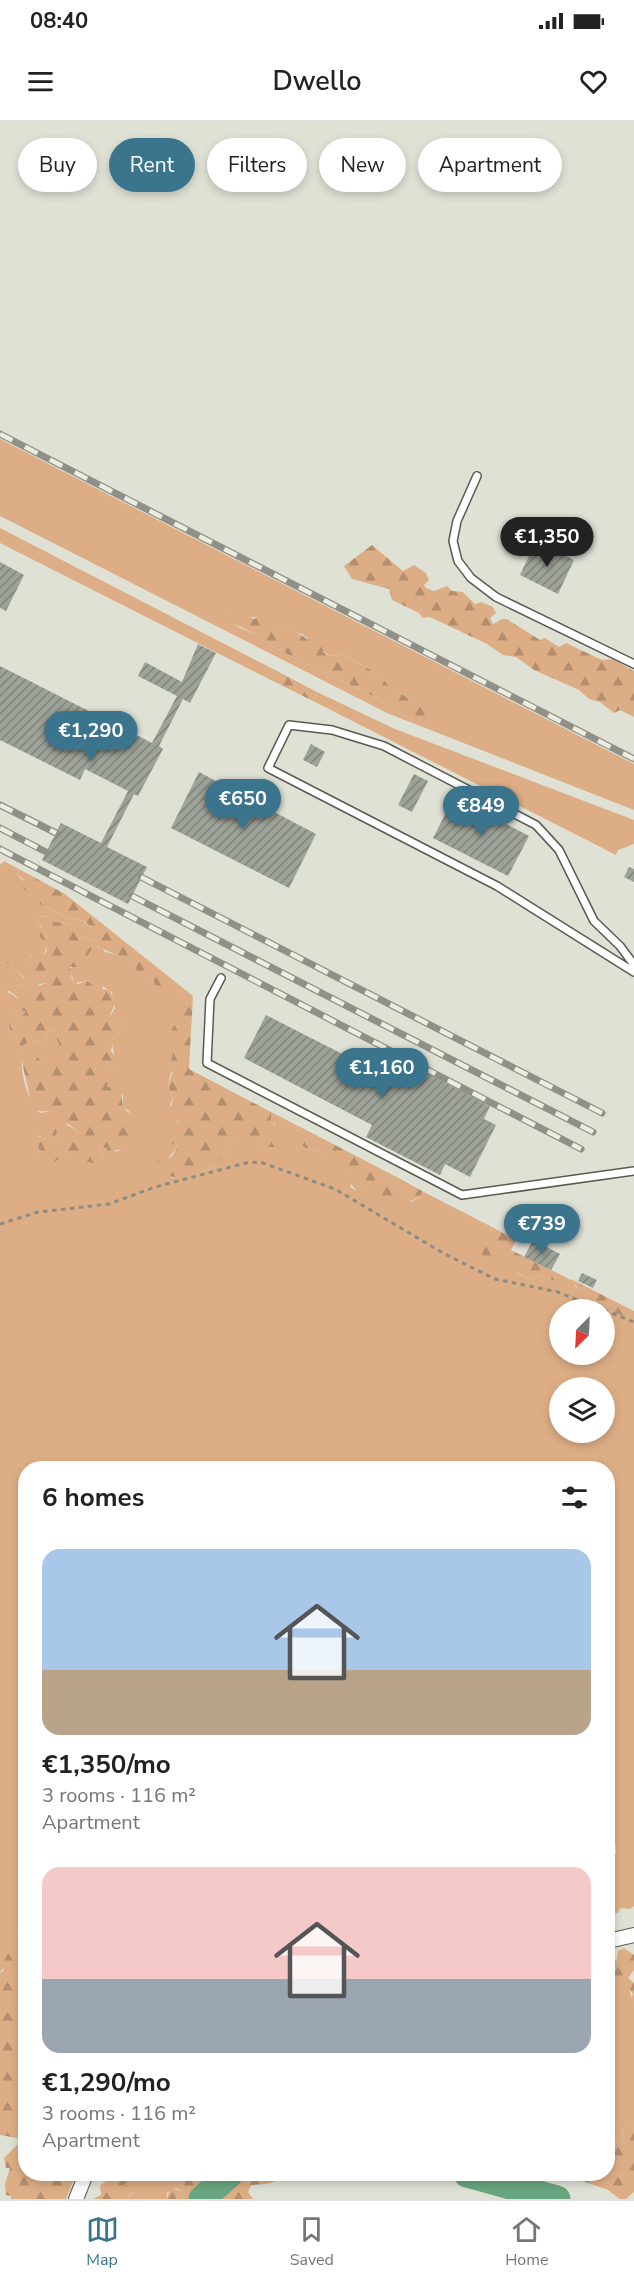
<!DOCTYPE html>
<html lang="en">
<head>
<meta charset="utf-8">
<style>
	body { margin:0; font-family:"Nunito Sans",sans-serif; background:#f2f2f2; color:#222; height:100vh; display:flex; flex-direction:column; font-size:22px; white-space:nowrap }
	* { box-sizing:border-box; margin:0 }
	p { font-size:20px; color:#767676 }
	.icon { flex:none; width:33px; height:33px; fill:none; stroke:currentColor; stroke-width:2; stroke-linecap:round; stroke-linejoin:round }
	.map { position:relative; flex:1; overflow:hidden }
	.details { position:absolute; left:18px; top:1341px; width:597px; height:720px; display:flex; flex-direction:column; background:#fff; border-radius:24px; box-shadow:0 3px 9px #0003 }
	.details>* { flex:none }
	.top-card { position:absolute; left:18px; top:18px; width:598px; height:54px; display:flex; gap:12px }
	.needle { width:39px; rotate:204deg }
	.tools { position:absolute; left:549px; top:1179px; display:grid; gap:12px }
	.tools a { display:grid; place-items:center; width:66px; height:66px; border-radius:50%; background:#fff; box-shadow:0 3px 9px #0003; font-size:30px }
	.price { position:absolute; translate:-50% -51px; padding:0 14px; border-radius:21px; background:#3a758d; color:#fff; font-size:20px; line-height:39px; filter:drop-shadow(0 2px 3px #0008) }
	.price::after { content:''; position:absolute; left:50%; top:36px; width:18px; height:14px; margin-left:-9px; background:inherit; clip-path:polygon(0 0,100% 0,50% 100%) }
	.price.active { background:#222; color:#fff }
	ul { padding:0; list-style:none }
	li { display:grid; align-content:center; gap:12px; height:318px; padding:0 24px }
	li span { display:grid; place-items:center; height:186px; border-radius:18px; color:#555 }
	li>.icon { margin-inline-start:auto }
	span .icon { width:108px; height:108px; fill:#fffc; stroke-width:1 }
	li b { font-size:26px }
	h2 { display:flex; justify-content:space-between; align-items:center; height:72px; padding:0 24px; font-size:26px }
	.pill { padding:0 21px; border-radius:27px; background:#fff; box-shadow:0 3px 9px #0003; font-size:21px; line-height:54px }
	.pill.active { background:#3a758d; color:#fff }
	.status { display:flex; justify-content:space-between; align-items:center; height:42px; padding:0 30px; background:#fff; direction:ltr }
	.status svg { height:16px; fill:currentColor }
	header { display:flex; justify-content:space-between; align-items:center; height:78px; padding:0 24px; background:#fff; font-size:27px; font-weight:600 }
	.tab-bar { display:flex; justify-content:space-around; align-items:center; height:84px; border-top:2px solid #e0e0e0; background:#fff; font-size:16px; color:#767676 }
	.tab-bar a { display:grid; justify-items:center; gap:3px }
	.tab-bar .active { color:#3a758d }
	.map>svg:first-child { display:block }
	.grass { fill:#ddae85; fill-rule:evenodd }
	.forest { fill:url(#forest-firs) }
	.lines { fill:none; stroke-linecap:round; stroke-linejoin:round }
	.river { stroke:#68a680; stroke-width:27 }
	.building { fill:url(#building-hatch) }
	.lane-casing { stroke:#5a5a50; stroke-width:10 }
	.street-casing { stroke:#5a5a50; stroke-width:16 }
	.path { stroke:#8b8c84; stroke-width:3; stroke-dasharray:4.5 4.5; stroke-linecap:butt }
	.lane { stroke:#fff; stroke-width:7 }
	.street { stroke:#fff; stroke-width:14 }
	.rail-casing { stroke:#909088; stroke-width:7 }
	.rail { stroke:#edeee2; stroke-width:4.5; stroke-dasharray:14; stroke-linecap:butt }
</style>
</head>
<body>
<div class="status"><b>08:40</b><svg viewBox="0 0 49 12"><path d="M0 12V9h3v3zM5 12V6h3v6zM10 12V3h3v9zM15 12V0h3v12zM26 1h20v11H26zM47 4h2v5h-2z"/></svg></div>
<header><svg class="icon" aria-label="menu" viewBox="0 0 24 24"><path d="M4 6h16M4 12h16M4 18h16"/></svg>Dwello<svg class="icon" aria-label="heart" viewBox="0 0 24 24"><path d="M12 20l-8-8c-3-5 5-10 8-4 3-6 11-1 8 4z"/></svg></header>
<div class="map">
<svg width="634" height="2079" viewBox="0 0 634 2079">
	<defs>
		<pattern id="forest-firs" width="22" height="20" patternUnits="userSpaceOnUse" patternTransform="scale(1.5)"><rect width="22" height="20" fill="#ddae85"/><path d="M5 1l3.5 6h-7zM16 11l3.5 6h-7z" fill="#b48e6d"/></pattern>
		<pattern id="building-hatch" width="6" height="6" patternUnits="userSpaceOnUse" patternTransform="scale(1.5)"><rect width="6" height="6" fill="#9da399"/><path d="M-1 1l2-2M0 6l6-6M5 7l2-2" fill="none" stroke="#80857d"/></pattern>
	</defs>
	<rect width="100%" height="100%" fill="#e0e1d5"/>
	<path class="grass" d="M0,319L634,644V690L387,593L0,396ZM229,492C242,495 253,499 265,497L266,503L302,514L329,536L342,534L380,555L390,569L410,578L413,601L377,578L285,533L261,520L256,514L240,508L234,504Z
		M0,408L275,550L265,557L0,423Z
		M317,572L395,609L634,700V724L618,730L616,735L315,582Z
		M4,741L19,749L17,754L46,787L68,798L83,801L103,817L94,821L82,817L79,819L74,809L76,804L55,802L51,796L37,797L47,824L44,835L31,834L26,847L19,848L7,842L24,858L40,855L46,858V863L24,867L14,865L7,872C18,876 26,886 24,898L21,899L12,892L8,903L10,912L25,925L30,921L43,922L48,912L54,910L67,935L64,948L48,939L44,944L23,932C18,948 28,982 40,993L67,989V1005L78,1011L74,1020L70,1017L60,1020L55,1016L47,1020L37,1015L39,1032L53,1041L69,1033L91,1042L103,1039L99,1026L113,1032L132,1027V1007L129,991L123,987V975L107,967C108,959 112,951 114,942C116,928 105,924 122,910L120,902L113,905L109,903V898L115,888L112,872L99,864L95,867L88,864L87,861L74,863L70,849L92,828L101,827L105,832L124,836L135,846L181,875L187,882L168,965L173,978L170,985L179,997L170,1023L178,1027L167,1039L165,1048L172,1058L197,1054L217,1046L235,1016H254L265,1027L278,1015L275,1004L271,1002V992L310,1012L294,1010L306,1028L324,1033L349,1049L351,1068L358,1071L366,1070L369,1061L386,1058L387,1052L408,1063V1073L403,1074L399,1069L392,1068L390,1077L404,1076L411,1082L421,1077L422,1071L492,1107L487,1122L483,1124L485,1137L510,1132L517,1153L528,1159L541,1156L555,1161L564,1158L573,1160L584,1187L582,1189L560,1190V1234H604V1189L634,1201V1786L630,1789L620,1788L618,1793L608,1794V1759L616,1732L615,1723L611,1719L608,1708V1348H26L25,1807L22,1805L13,1813L12,1832L0,1853V745ZM560,1268H604V1312H560Z
		M623,1869H629L634,1885V2003L628,2002L622,2007L623,2021L608,2024V1871Z
		M130,2054H184L175,2059L185,2068L182,2071L176,2068L167,2073V2079H129L128,2076L133,2074L137,2065H123L122,2063L129,2062Z"/>
	<path class="forest" d="M372,425L403,451L414,445L426,453L429,460L424,465L426,468L434,471L447,466L452,471L463,472L475,484L481,482L493,487L496,493L490,498L493,504L502,499H507L540,520L545,518L559,527L566,523L602,540L613,539L634,551V597L620,590L614,593L600,582L589,579L579,570L534,550L516,537L503,535L487,524L430,497L423,498L419,493L392,480L389,469L352,459L344,446Z
		M230,492L247,495L254,499L263,495C277,513 290,504 308,520L311,513H318L327,520L323,532L329,536L342,534L380,555L391,569L409,578L416,572C430,578 426,585 429,598L423,603L413,601L377,578L285,533L261,520L256,514L234,504L226,495Z
		M275,550L317,572L315,582L265,557Z
		M19,749L65,774L193,876L189,949L271,992V1002L278,1008C280,1015 280,1021 275,1027H265L254,1017L246,1023L235,1016L217,1046C203,1051 181,1064 166,1054L165,1048L157,1041L171,1037L178,1027L170,1023L164,1014L169,1004L179,1001L171,989L173,978L168,965L172,954L170,944L176,923L171,911L174,905L181,901L179,893L183,892L187,883L181,875C170,872 166,869 155,865L153,857L145,854L144,857L138,858L134,852L137,850C129,834 113,836 98,826L95,830L92,829L86,838L82,839L78,847H70L72,860L78,864L87,861L95,867L101,862L103,869L109,870C121,887 109,888 109,903L113,905L118,901L124,908L114,918L111,931L117,940L111,951L114,958L108,963L107,967L121,969L123,987L133,997L132,1007L140,1012V1019L135,1029L116,1030L109,1038L107,1029L99,1026L103,1039L98,1044L73,1039L69,1033L51,1044L41,1039L36,1015L47,1020L43,1011L45,1006L55,1005L57,1012L55,1016L60,1020L64,1012L74,1019L78,1011L64,1001L67,989L62,992L33,991L21,938L23,932L29,929L44,944L48,938L57,940L64,948L62,937L67,935L61,930L54,910L48,912L43,922L30,921L21,927L16,917L11,915L6,894L12,892L21,899L25,892L19,888L17,877L4,867L14,865L24,867L37,863L39,866L46,863V858L40,855L25,858L6,842L7,838L19,839V847L26,846L34,829L45,834L47,829L42,825L47,823L40,817L41,806L36,797L52,796L55,802L76,804L74,809L79,819L82,817L94,821L102,817L84,801L68,798L38,783L22,767L23,759L17,754Z
		M294,1010L310,1012L387,1052L386,1058L369,1062L366,1070L358,1072L348,1061L349,1049L325,1039L324,1033L306,1028L292,1019Z
		M408,1063L422,1071L421,1077L408,1082L403,1076L395,1081L390,1078H379L378,1072C384,1063 398,1066 404,1074L407,1073Z
		M492,1107L516,1120L511,1130L569,1159L555,1161L541,1156L528,1159L513,1150L510,1132L497,1138L486,1137L478,1132L477,1127L487,1122L485,1113L491,1111Z
		M573,1160L634,1191V1201L605,1189H582L584,1187L581,1179L576,1178L577,1168Z
		M22,1805L26,1807L23,1825L25,1845L22,1849V1853H26V2054H76L66,2079H11V2076L6,2075L5,2064L10,2048H6L4,2038L19,2023L17,2018L0,2015V1853L4,1850L1,1847L7,1835L12,1832L5,1826L3,1815L13,1813Z
		M624,1828L634,1835V1850L628,1858L634,1863V1885L631,1881L633,1874L629,1869H623L616,1874L608,1871V1844L617,1839L618,1831Z
		M628,2002L634,2003V2072L626,2079H620L608,2070L563,2054H608V2024L623,2021L622,2005Z
		M114,2054H130L129,2062L123,2065H138L139,2070L128,2076L129,2079H93L101,2075L100,2066Z
		M184,2054H283C276,2065 264,2064 251,2065L248,2072L253,2079H167L170,2068L182,2071L184,2068L175,2059Z"/>
	<g class="lines">
		<path class="river" d="M467,2054L557,2079
			M202,2079L230,2054"/>
	</g>
	<path class="building" d="M536,421L574,440L558,474L520,455Z
		M0,442L24,455L6,491L0,488Z
		M198,524L216,533L190,583L183,579L159,626L163,629L138,676L134,674L107,727L147,747L128,784L42,740L61,703L101,723L128,671L85,649L80,660L0,620V546L152,623L177,576L138,556L145,542L182,562Z
		M311,624L325,632L317,647L303,640Z
		M199,652L316,714L289,768L171,708Z
		M414,654L428,661L412,692L398,685Z
		M454,677L529,716L508,756L433,718Z
		M629,747L634,749V762L624,757Z
		M266,895L364,945L367,939L397,955L404,941L490,986L484,999L496,1005L470,1057L445,1044L440,1055L366,1017L372,1005L244,938Z
		M533,1120L560,1134L551,1150L524,1137Z
		M582,1153L597,1160L593,1168L578,1161Z"/>
	<g class="lines">
		<defs>
			<path id="lane" d="M477,356L457,401L453,421L458,441L471,458L496,477L634,544
				M634,845L620,826L594,801L559,730L536,705L384,626L332,610L289,605L268,648L497,766L634,852
				M221,858L210,879L207,943L462,1075L634,1051"/>
			<path id="street" d="M608,1821L634,1815
				M76,2079L86,2054"/>
		</defs>
		<use href="#lane" class="lane-casing"/>
		<use href="#street" class="street-casing"/>
		<path class="path" d="M0,1104L38,1092L109,1084L155,1067L246,1043L260,1042L335,1069L443,1133L495,1159L558,1172L602,1190
			M604,1190L634,1202"/>
		<use href="#lane" class="lane"/>
		<use href="#street" class="street"/>
		<defs>
			<path id="rail" d="M0,314L634,639
				M0,685L56,713
				M0,708L46,732
				M0,729L581,1029
				M141,757L602,993
				M132,776L593,1012"/>
		</defs>
		<use href="#rail" class="rail-casing"/>
		<use href="#rail" class="rail"/>
	</g>
</svg>
<div class="tools">
<a><svg class="needle" viewBox="-14 -14 28 28"><path d="M0-13l5 13h-10z" fill="#e53935"/><path d="M0 13l5-13h-10z" fill="#767676"/></svg></a>
<a><svg class="icon" aria-label="layers" viewBox="0 0 24 24"><path d="M12 4l9 5-9 5-9-5zM3 14l9 5 9-5"/></svg></a>
</div>
<b class="price active" style="left:547px;top:448px">€1,350</b>
<b class="price" style="left:91px;top:642px">€1,290</b>
<b class="price" style="left:243px;top:710px">€650</b>
<b class="price" style="left:481px;top:717px">€849</b>
<b class="price" style="left:382px;top:979px">€1,160</b>
<b class="price" style="left:542px;top:1135px">€739</b>
<div class="top-card">
<a class="pill">Buy</a>
<a class="pill active">Rent</a>
<a class="pill">Filters</a>
<a class="pill">New</a>
<a class="pill">Apartment</a>
</div>
<section class="details">
<h2>6 homes<svg class="icon" aria-label="filters" viewBox="0 0 24 24"><path d="M4 7h16M4 17h16"/><circle cx="9" cy="7" r="2"/><circle cx="15" cy="17" r="2"/></svg></h2>
<ul>
<li><span style="background:linear-gradient(#a9c7e8 65%,#b9a48a 0)"><svg class="icon" aria-label="home" viewBox="0 0 24 24"><path d="M3 11l9-7 9 7M6 9v11h12V9"/></svg></span><div><b>€1,350/mo</b><p>3 rooms · 116 m²</p><p>Apartment</p></div></li>
<li><span style="background:linear-gradient(#f6c9c9 60%,#9aa5b1 0)"><svg class="icon" aria-label="home" viewBox="0 0 24 24"><path d="M3 11l9-7 9 7M6 9v11h12V9"/></svg></span><div><b>€1,290/mo</b><p>3 rooms · 116 m²</p><p>Apartment</p></div></li>
</ul>
</section>
</div>
<nav class="tab-bar">
<a class="active"><svg class="icon" aria-label="map" viewBox="0 0 24 24"><path d="M3 6l6-2 6 2 6-2v14l-6 2-6-2-6 2zM9 4v14M15 6v14"/></svg>Map</a>
<a><svg class="icon" aria-label="saved" viewBox="0 0 24 24"><path d="M7 4h10v16l-5-4-5 4z"/></svg>Saved</a>
<a><svg class="icon" aria-label="home" viewBox="0 0 24 24"><path d="M3 11l9-7 9 7M6 9v11h12V9"/></svg>Home</a>
</nav>
</body>
</html>
